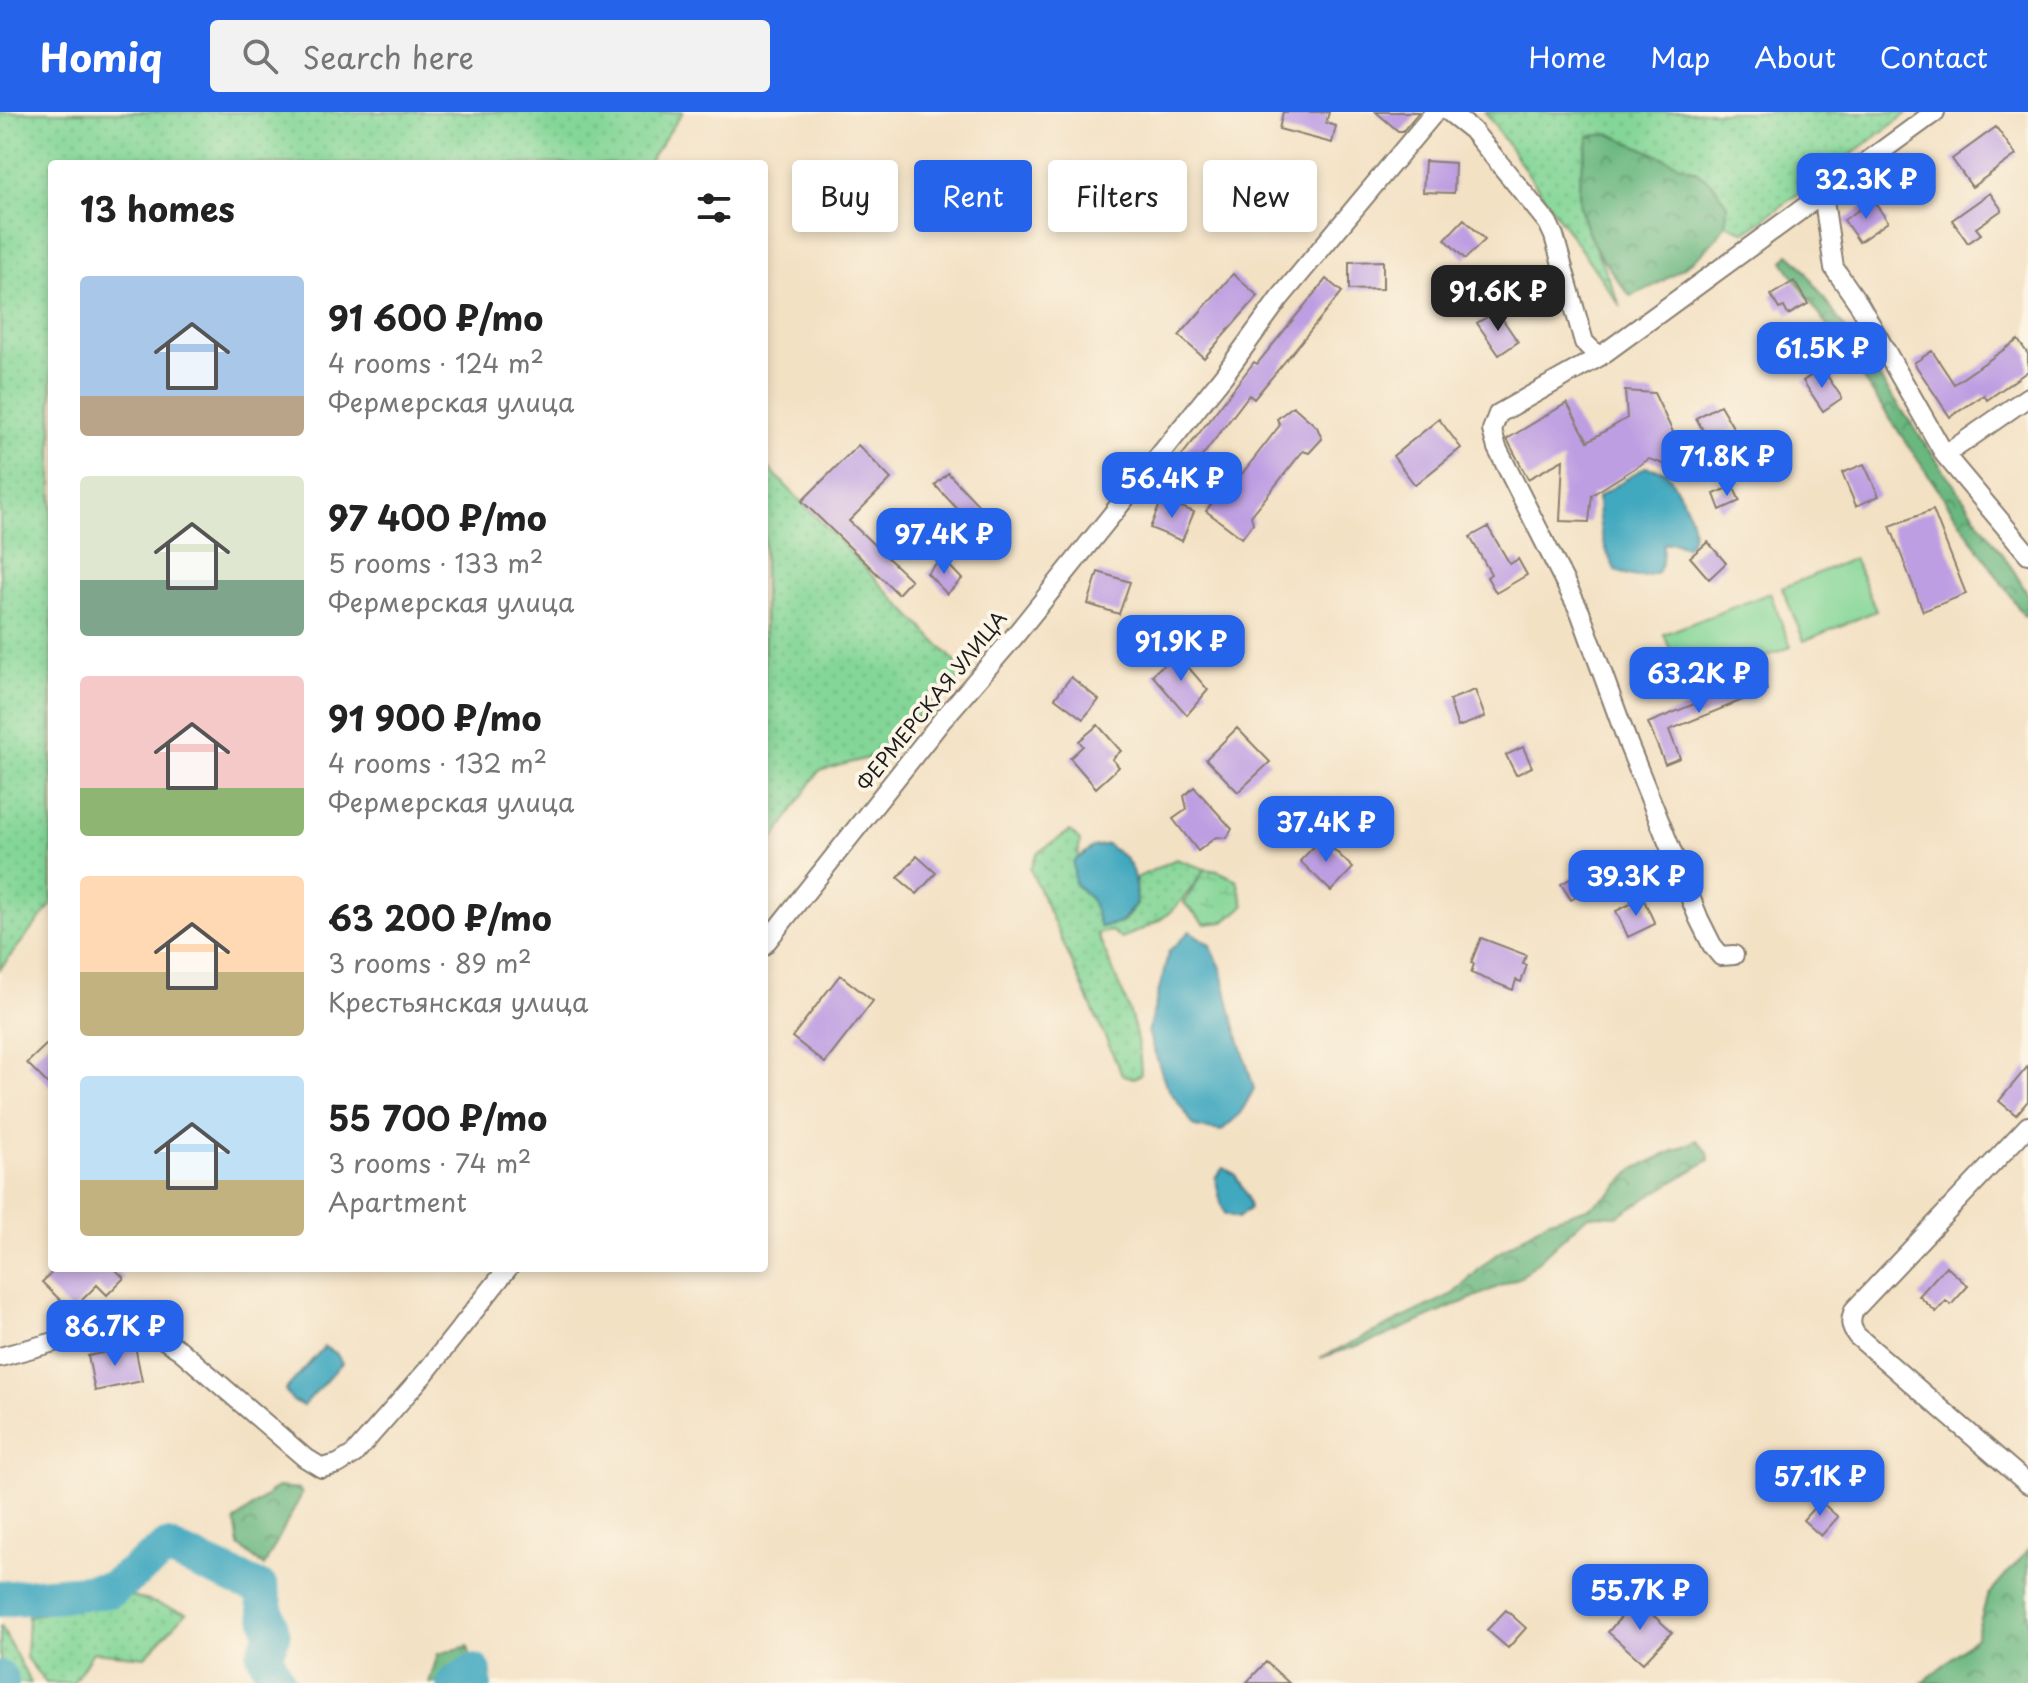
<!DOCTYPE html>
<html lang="en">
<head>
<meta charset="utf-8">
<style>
	body { margin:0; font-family:"Playpen Sans",sans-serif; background:#f2f2f2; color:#222; height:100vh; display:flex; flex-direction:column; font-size:30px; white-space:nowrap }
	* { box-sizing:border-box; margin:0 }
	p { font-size:26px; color:#767676 }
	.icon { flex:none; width:44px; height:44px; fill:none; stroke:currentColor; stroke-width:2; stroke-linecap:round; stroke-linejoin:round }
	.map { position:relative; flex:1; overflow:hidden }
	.drawer { position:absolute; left:48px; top:48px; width:720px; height:1112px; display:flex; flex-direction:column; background:#fff; border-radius:8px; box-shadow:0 4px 12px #0003 }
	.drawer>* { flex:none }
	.guide { position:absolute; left:792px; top:48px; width:760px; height:72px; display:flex; gap:16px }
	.price { position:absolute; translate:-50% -68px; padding:0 18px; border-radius:16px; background:#2563eb; color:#fff; font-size:26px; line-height:52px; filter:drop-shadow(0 2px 4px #0008) }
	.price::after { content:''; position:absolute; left:50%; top:48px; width:24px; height:18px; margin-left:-12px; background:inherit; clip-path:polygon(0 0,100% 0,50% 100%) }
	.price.selected { background:#222; color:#fff }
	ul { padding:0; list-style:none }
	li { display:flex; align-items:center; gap:24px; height:200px; padding:0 32px }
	li span { display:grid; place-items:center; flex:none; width:224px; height:160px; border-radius:8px; color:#555 }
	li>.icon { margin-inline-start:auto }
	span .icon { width:96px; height:96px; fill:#fffc; stroke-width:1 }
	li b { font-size:34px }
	h2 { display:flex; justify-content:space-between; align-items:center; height:96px; padding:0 32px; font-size:34px }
	.chip { padding:0 28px; border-radius:8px; background:#fff; box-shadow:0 4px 12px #0003; font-size:28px; line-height:72px }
	.chip.selected { background:#2563eb; color:#fff }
	header { display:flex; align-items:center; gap:48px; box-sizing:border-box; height:112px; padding:0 40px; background:#2563eb; color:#fff }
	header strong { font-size:38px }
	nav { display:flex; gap:44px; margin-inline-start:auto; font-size:28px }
	.search { width:560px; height:72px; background:#f2f2f2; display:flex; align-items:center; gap:20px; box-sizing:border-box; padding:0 28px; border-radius:8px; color:#767676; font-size:30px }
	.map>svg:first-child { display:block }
	.grass { fill:url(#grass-dots); stroke:#50795a; stroke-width:2 }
	.forest { fill:url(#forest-crowns); stroke:#436a4e; stroke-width:2 }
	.wetland { fill:url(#wetland-marsh); stroke:#50795a; stroke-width:2 }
	.green { fill:#83d697; stroke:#50795a; stroke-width:2 }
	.water { fill:#3fa8bf; stroke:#2e626e; stroke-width:2 }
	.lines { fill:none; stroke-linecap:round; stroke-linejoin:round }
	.river { stroke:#3fa8bf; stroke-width:36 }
	.building { fill:#bd9ee2 }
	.street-casing { stroke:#887e70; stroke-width:22 }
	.street { stroke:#fff; stroke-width:18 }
	.labels { text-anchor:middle; stroke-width:8; stroke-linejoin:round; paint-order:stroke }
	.street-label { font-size:20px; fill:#1c1c1c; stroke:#fcf5e5 }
</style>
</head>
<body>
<header>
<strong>Homiq</strong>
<div class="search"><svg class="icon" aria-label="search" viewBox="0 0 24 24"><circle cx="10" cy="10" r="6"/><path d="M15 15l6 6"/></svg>Search here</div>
<nav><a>Home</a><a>Map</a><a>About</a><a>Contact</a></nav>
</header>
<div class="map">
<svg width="2028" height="1571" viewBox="0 0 2028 1571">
	<defs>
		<pattern id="grass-dots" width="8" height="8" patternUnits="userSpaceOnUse" patternTransform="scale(2)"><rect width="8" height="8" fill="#83d697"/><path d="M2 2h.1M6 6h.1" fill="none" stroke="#71b782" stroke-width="1.8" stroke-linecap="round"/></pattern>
		<pattern id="forest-crowns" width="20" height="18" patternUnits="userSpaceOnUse" patternTransform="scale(2)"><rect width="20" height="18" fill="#6ab780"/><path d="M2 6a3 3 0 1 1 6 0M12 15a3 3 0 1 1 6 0" fill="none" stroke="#569468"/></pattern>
		<pattern id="wetland-marsh" width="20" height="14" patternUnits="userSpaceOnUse" patternTransform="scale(2)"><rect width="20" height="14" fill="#83d697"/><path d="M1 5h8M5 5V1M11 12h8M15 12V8" fill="none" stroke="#71b782"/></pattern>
	</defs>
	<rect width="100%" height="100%" fill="#fcf5e5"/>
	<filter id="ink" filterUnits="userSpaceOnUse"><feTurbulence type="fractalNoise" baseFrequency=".0125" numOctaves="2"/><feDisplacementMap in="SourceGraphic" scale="16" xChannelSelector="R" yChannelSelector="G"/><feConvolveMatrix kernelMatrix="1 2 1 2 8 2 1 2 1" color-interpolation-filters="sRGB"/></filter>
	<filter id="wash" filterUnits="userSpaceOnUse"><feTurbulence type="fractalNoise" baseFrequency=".006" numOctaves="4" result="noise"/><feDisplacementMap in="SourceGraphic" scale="32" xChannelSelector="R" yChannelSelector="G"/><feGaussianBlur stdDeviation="1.8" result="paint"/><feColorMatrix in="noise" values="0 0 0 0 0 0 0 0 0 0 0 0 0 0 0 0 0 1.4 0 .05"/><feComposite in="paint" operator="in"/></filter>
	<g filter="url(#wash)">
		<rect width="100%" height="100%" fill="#f3e1c4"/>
		<path class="grass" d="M0,0H683L647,52H52V792L0,857Z
			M1485,0H1909L1746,120L1725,112L1727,93L1697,60L1639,36L1584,110L1621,195Z
			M764,351L966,561L875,644L819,659L764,742Z
			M1070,719L1080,729L1075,772L1091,787L1101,815L1122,811L1137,793L1136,766L1176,747L1205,757C1178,797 1167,809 1121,826L1111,819L1097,822C1117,868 1140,911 1141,962L1134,966L1122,963L1030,757L1037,741Z
			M133,1484L186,1501L145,1545L93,1540L73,1571H46L26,1546L28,1504Z
			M0,1513L31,1571H0Z"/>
		<path class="forest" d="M1610,22L1697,60L1714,73L1727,93C1727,98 1727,107 1725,112C1713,141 1658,175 1630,184C1605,152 1576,117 1579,73C1580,57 1586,40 1589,24Z
			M1789,142L1800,152L2014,459L2028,483V502L2024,504L1783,149Z
			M1697,1028L1708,1040L1709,1048L1617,1104L1588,1103L1521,1165L1381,1226L1320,1246L1453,1182L1490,1147L1547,1109L1590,1095L1611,1081L1634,1057Z
			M277,1375L299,1377L302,1382L264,1454L239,1434L235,1409Z
			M2028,1438V1564L2020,1571H1922L1976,1525L1987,1485Z
			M468,1534L477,1571H429L438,1542Z"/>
		<path class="wetland" d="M1205,757L1218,759L1237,768L1244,794L1224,810L1205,812L1184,791Z"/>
		<path class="green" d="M1854,446L1876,499L1804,529L1782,476Z
			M1770,481L1791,535L1685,576L1664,522Z"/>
		<path class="water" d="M1645,355L1666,359C1676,376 1706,419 1686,435L1672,430L1663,432L1662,451L1657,461C1641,468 1632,465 1616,459C1602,435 1598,412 1598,385Z
			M1108,732C1113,739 1118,740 1124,745C1136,757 1135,777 1136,792L1120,811L1100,815L1091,787L1075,772L1073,750L1093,735Z
			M1190,819L1210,833L1221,856L1231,899L1254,977L1240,1002L1221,1019L1195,1015L1166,973L1148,921L1169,839Z
			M1223,1056L1235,1062C1240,1074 1249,1083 1250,1096L1238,1106L1225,1102C1219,1090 1219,1078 1215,1066Z
			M324,1235L336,1241L342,1251L303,1294L292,1288L285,1278Z"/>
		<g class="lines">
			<path class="river" d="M0,1487L110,1478L167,1436L261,1477L273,1523L264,1542L277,1568L275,1571
				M0,1567L1,1571
				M455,1571L474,1560V1571"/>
		</g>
		<g id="blocks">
			<path class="building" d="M1283,0H1329L1326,11L1336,14L1332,31L1279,17Z
				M1376,0H1419L1403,19H1398Z
				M1996,15L2016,43L1972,75L1952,47Z
				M1425,49L1455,51L1454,81L1423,80Z
				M1990,81L2002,98L1976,116L1981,122L1968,131L1952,108Z
				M1873,88L1888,110L1859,130L1844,108Z
				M1464,107L1485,128L1465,147L1445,127Z
				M1383,149V177L1349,178V150Z
				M1233,162L1258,184L1204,246L1179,224Z
				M1326,167L1342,180L1254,287L1249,283L1193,356L1180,346L1254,250L1257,252Z
				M1794,169L1808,192L1788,203L1784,195L1779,197L1771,183Z
				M1497,199L1518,230L1499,243L1477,211Z
				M2018,228L2028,242V259L1987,288L1984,283L1950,305L1914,251L1932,239L1954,272Z
				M1822,256L1842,286L1823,299L1803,269Z
				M1625,279L1654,281L1687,349L1676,356L1649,347L1592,383L1589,410L1560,409L1563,348L1528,367L1507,327L1567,291L1588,329L1627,306Z
				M1720,293L1734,317L1710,331L1696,306Z
				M1293,294L1317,315L1322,327L1309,341L1303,339L1251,404L1253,411L1242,426L1206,399L1221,379L1227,381L1280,313L1277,307Z
				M1439,307L1461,336L1415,373L1393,344Z
				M858,333L891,367L849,409L911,468L898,482L802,389Z
				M1864,352L1879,384L1856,394L1842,361Z
				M948,361L1004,420L990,432L935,373Z
				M1733,374L1740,389L1720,398L1714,382Z
				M1162,387L1194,400L1182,429L1150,416Z
				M1933,398L1966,482L1923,499L1890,414Z
				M1488,415L1510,452L1518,447L1527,463L1496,481L1487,465L1491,462L1470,425Z
				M1708,430L1726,451L1709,467L1690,445Z
				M942,446L962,467L947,482L927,461Z
				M1098,460L1130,470L1119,502L1088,492Z
				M1176,541L1208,578L1187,603L1152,563Z
				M1762,564L1767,578L1669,618L1680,646L1665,652L1648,611Z
				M1071,565L1099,588L1083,607L1055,586Z
				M1475,578L1485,605L1458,615L1449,588Z
				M1098,613L1121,639L1112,647L1119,655L1096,676L1070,646L1083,634L1079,629Z
				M1237,616L1270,650L1238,680L1206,647Z
				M1523,635L1532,655L1516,663L1506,643Z
				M1194,675L1232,717L1227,726L1216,725L1198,739L1173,707L1187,697L1184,684Z
				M1322,726L1353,756L1331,779L1300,749Z
				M917,744L936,761L917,782L898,766Z
				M1577,763L1586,779L1571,788L1561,772Z
				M1643,786L1655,812L1628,825L1616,799Z
				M1481,826L1526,843L1523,852L1527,853L1521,870L1516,868L1513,878L1471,861L1474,852L1471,851Z
				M840,863L873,889L825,951L792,925Z
				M52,927V976L27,951Z
				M2028,954V989L2016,1003L1999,989Z
				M1946,1154L1968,1174L1951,1193L1946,1189L1936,1200L1919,1184Z
				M57,1156H114L124,1166L107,1183L97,1173L71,1199L42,1170Z
				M135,1234L142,1269L95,1279L88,1244Z
				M1820,1389L1838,1405L1821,1424L1803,1408Z
				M1636,1488L1672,1520L1643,1551L1608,1520Z
				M1506,1498L1526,1516L1508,1536L1487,1518Z
				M1266,1550L1289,1571H1246Z"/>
		</g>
	</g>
	<g filter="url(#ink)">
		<use href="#blocks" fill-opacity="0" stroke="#887e70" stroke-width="2"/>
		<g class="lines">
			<defs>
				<path id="street" d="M1449,0L1472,18L1548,111L1554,124L1584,230L1599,245
					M1823,82L1834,156L1859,192L1945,343L2028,442
					M1945,343L2028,285
					M764,833L943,607L1013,526L1224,263L1279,187L1435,0
					M1734,843L1721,844L1712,833L1699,807L1629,634L1580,500L1497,336L1492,318L1498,302L1599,245L1935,0
					M2028,1014L1854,1198C1850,1209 1850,1215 1857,1224L2028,1372
					M0,1245L119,1212H132L148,1217L180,1238L304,1345L322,1356L338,1352L354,1342L425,1261L508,1156"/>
			</defs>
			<use href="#street" class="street-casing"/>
			<use href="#street" class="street"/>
		</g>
	</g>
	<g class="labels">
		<g class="street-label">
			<text transform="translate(932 589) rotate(-51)" y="7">ФЕРМЕРСКАЯ УЛИЦА</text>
		</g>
	</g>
</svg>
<b class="price" style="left:1866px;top:109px">32.3K ₽</b>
<b class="price selected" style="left:1498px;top:221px">91.6K ₽</b>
<b class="price" style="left:1822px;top:278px">61.5K ₽</b>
<b class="price" style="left:1727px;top:386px">71.8K ₽</b>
<b class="price" style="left:1172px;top:408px">56.4K ₽</b>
<b class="price" style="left:944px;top:464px">97.4K ₽</b>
<b class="price" style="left:1181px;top:571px">91.9K ₽</b>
<b class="price" style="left:1699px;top:603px">63.2K ₽</b>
<b class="price" style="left:1326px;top:752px">37.4K ₽</b>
<b class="price" style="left:1636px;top:806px">39.3K ₽</b>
<b class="price" style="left:115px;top:1256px">86.7K ₽</b>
<b class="price" style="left:1820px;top:1406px">57.1K ₽</b>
<b class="price" style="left:1640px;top:1520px">55.7K ₽</b>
<div class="guide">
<a class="chip">Buy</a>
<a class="chip selected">Rent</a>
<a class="chip">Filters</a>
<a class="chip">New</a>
</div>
<section class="drawer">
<h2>13 homes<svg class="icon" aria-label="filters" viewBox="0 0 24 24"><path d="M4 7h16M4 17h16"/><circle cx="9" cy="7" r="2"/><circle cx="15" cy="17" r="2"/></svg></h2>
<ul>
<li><span style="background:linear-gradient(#a9c7e8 75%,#b9a48a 0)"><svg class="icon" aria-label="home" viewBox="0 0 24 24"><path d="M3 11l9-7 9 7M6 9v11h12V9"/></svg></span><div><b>91 600 ₽/mo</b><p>4 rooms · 124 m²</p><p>Фермерская улица</p></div></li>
<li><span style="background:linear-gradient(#dfe7d0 65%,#7fa58c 0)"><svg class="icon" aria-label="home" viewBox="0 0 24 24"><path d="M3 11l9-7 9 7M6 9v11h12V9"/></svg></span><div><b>97 400 ₽/mo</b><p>5 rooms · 133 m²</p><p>Фермерская улица</p></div></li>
<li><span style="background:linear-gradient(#f6c9c9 70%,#8fb573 0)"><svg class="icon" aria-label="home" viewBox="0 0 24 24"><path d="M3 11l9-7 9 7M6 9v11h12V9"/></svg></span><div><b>91 900 ₽/mo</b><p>4 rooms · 132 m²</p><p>Фермерская улица</p></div></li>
<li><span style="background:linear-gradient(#ffd9b3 60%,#c2b280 0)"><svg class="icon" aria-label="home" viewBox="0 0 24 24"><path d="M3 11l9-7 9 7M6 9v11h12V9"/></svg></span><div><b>63 200 ₽/mo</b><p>3 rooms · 89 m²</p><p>Крестьянская улица</p></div></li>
<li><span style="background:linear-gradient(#bfe0f5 65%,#c2b280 0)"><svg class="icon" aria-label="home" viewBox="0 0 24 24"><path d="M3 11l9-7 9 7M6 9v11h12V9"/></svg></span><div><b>55 700 ₽/mo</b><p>3 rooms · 74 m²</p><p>Apartment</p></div></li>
</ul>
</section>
</div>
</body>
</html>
